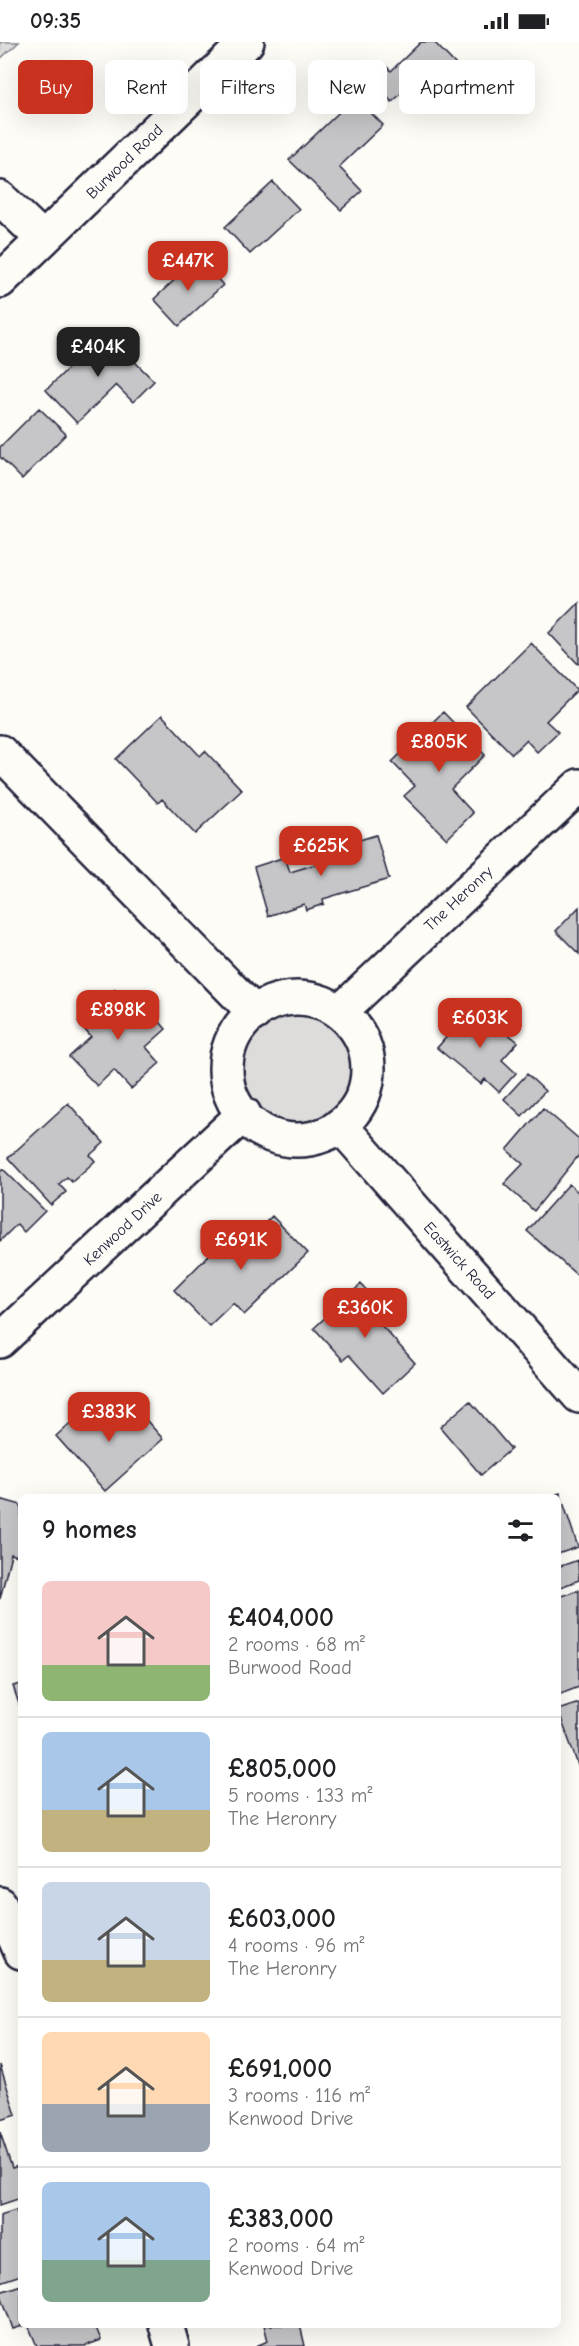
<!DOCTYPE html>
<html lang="en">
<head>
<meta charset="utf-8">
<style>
	body { margin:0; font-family:"Comic Neue",sans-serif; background:#f2f2f2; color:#202124; height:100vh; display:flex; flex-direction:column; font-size:22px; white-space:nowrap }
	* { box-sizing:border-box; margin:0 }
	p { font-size:20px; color:#757577 }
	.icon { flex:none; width:33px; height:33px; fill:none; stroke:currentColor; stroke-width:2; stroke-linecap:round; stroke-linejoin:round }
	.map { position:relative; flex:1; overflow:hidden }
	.details { position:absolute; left:18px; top:1452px; width:543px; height:834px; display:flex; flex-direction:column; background:#fff; border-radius:9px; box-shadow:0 6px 24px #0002 }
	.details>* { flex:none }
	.guide { position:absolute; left:18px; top:18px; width:543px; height:54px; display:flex; gap:12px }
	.price { position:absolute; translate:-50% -51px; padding:0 14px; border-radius:12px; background:#c8321e; color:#fff; font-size:20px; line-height:39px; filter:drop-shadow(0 2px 3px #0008) }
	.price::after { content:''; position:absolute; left:50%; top:36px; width:18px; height:14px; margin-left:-9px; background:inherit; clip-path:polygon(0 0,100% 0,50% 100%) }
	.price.current { background:#222; color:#fff }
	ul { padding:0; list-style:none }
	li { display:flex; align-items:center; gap:18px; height:150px; padding:0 24px }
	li+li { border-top:2px solid #e0e0e0 }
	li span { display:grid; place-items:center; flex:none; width:168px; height:120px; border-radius:9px; color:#555 }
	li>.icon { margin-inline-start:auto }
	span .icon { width:72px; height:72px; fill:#fffc; stroke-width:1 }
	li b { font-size:26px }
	h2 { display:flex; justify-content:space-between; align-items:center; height:72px; padding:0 24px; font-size:26px }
	.pill { padding:0 21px; border-radius:9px; background:#fff; box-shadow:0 6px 24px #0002; font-size:21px; line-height:54px }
	.pill.current { background:#c8321e; color:#fff }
	.status { display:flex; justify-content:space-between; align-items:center; height:42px; padding:0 30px; background:#fff; direction:ltr }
	.status svg { height:16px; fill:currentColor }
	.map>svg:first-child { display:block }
	.green { fill:#dddcdb; stroke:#807f8b; stroke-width:1.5 }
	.building { fill:#c6c6c8; stroke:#22223b; stroke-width:1.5 }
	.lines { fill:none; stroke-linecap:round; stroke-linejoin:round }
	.street-casing { stroke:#22223b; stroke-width:38 }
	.secondary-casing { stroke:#22223b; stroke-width:38 }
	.street { stroke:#fdfcf7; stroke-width:33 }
	.secondary { stroke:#fdfcf7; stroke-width:33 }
	.labels { text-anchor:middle; stroke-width:5; stroke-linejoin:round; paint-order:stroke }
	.street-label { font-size:16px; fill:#22223b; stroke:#fdfcf7 }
</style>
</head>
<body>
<div class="status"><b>09:35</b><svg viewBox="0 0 49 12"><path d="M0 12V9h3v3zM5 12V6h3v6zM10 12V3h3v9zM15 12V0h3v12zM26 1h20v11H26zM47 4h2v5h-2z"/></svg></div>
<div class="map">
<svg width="579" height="2304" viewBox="0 0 579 2304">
	<rect width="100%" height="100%" fill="#fdfcf7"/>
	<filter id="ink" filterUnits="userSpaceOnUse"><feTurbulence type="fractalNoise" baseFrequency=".0167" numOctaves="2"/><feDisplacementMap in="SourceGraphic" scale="12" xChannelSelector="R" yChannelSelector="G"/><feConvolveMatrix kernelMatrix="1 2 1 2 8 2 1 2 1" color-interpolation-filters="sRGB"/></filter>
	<g filter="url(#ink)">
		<path class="green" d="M0,0H19L0,17Z
			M287,968L317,972L340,987L357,1024L352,1054L332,1076L304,1088L276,1085L255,1069L239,1040L238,1008L259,984Z"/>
		<path class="building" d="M421,0H434L457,24L415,64L402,51L392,60L369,36L384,22L391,29Z
			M355,55L383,83L339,125L362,149L341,168L289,118Z
			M273,140L299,167L250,212L225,185Z
			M198,216L223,243L179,284L154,257Z
			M105,290L154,339L133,360L116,343L77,381L46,348Z
			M39,366L66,392L22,437L0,415V405Z
			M579,561V621L578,622L549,591Z
			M531,601L577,648L546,679L558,690L537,710L526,698L512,712L466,665Z
			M443,670L485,713L451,747L473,771L447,797L404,754L415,744L392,720Z
			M162,673L200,714L205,709L242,748L195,792L162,757L158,761L116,717Z
			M376,793L389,837L323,857L324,862L306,868L304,862L268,874L254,825L285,815L290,830L346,813L343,803Z
			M579,865V912L556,889Z
			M115,947L138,971L146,964L166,987L146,1005L160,1021L131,1047L114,1028L97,1044L69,1015L91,995L78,980Z
			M474,963L518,1000L502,1018L516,1031L499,1050L485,1037L481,1042L437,1006Z
			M527,1032L545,1049L522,1074L504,1057Z
			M68,1061L104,1101L90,1113L95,1119L72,1140L67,1135L59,1142L66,1150L51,1163L8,1116Z
			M543,1066L579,1097V1113L534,1169L504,1142L523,1122L507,1108Z
			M3,1127L45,1169L24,1190L17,1182L0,1199V1130Z
			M569,1142L579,1151V1235L527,1189Z
			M272,1174L308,1211L244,1273L233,1261L209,1284L174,1248L237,1185L249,1197Z
			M361,1242L391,1276L382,1284L415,1321L383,1351L349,1313L343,1318L314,1286Z
			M470,1359L511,1407L481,1433L440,1385Z
			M131,1361L163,1397L105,1449L56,1394L89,1364L105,1383Z
			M560,1451L578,1505L558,1512V1455H548Z
			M0,1457L21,1463V1515L11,1512L0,1557Z
			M578,1518L579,1538L558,1546V1525Z
			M579,1548V1645L558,1653V1555Z
			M21,1642V1668L13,1644Z
			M579,1661V1726L558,1668Z
			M0,2023L16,2073L0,2078Z
			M0,2090L12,2126L21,2123V2156L0,2163Z
			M16,2168L21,2184V2233L0,2240V2173Z
			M21,2243V2283H26L13,2287L0,2250Z
			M28,2283H95L101,2298L85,2304H37Z
			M264,2283H300L305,2304H256L268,2299Z"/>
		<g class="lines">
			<defs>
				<path id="street" d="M0,156L43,197
					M0,710L255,971
					M226 1027a71 71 0 1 1 142 0a71 71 0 1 1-142 0Z
					M340,970L579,744
					M340,1083L579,1354
					M0,1299L244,1072
					M0,1862L21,1910
					M166,2283L172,2304"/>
				<path id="secondary" d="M0,239L247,0"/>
			</defs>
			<use href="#street" class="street-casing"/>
			<use href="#secondary" class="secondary-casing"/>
			<use href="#street" class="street"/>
			<use href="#secondary" class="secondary"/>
		</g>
	</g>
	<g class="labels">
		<g class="street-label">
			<text transform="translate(124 119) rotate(-44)" y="6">Burwood Road</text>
			<text transform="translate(458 856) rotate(-43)" y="6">The Heronry</text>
			<text transform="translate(122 1186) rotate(-43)" y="6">Kenwood Drive</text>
			<text transform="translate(460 1218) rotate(48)" y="6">Eastwick Road</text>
		</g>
	</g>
</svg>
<b class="price" style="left:188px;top:250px">£447K</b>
<b class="price current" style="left:98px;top:336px">£404K</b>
<b class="price" style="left:439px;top:731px">£805K</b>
<b class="price" style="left:321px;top:835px">£625K</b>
<b class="price" style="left:118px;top:999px">£898K</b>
<b class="price" style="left:480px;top:1007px">£603K</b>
<b class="price" style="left:241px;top:1229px">£691K</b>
<b class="price" style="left:365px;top:1297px">£360K</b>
<b class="price" style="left:109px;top:1401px">£383K</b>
<div class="guide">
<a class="pill current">Buy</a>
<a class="pill">Rent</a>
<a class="pill">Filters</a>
<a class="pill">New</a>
<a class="pill">Apartment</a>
</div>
<section class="details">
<h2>9 homes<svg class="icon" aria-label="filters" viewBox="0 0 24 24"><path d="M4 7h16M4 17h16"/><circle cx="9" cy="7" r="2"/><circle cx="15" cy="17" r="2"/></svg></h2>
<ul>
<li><span style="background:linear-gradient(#f6c9c9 70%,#8fb573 0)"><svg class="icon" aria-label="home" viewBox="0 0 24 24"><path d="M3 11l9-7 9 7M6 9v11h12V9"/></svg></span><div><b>£404,000</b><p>2 rooms · 68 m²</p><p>Burwood Road</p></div></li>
<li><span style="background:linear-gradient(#a9c7e8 65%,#c2b280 0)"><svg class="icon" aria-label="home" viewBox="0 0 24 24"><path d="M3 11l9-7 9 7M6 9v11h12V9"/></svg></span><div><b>£805,000</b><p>5 rooms · 133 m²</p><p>The Heronry</p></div></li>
<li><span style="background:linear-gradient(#c9d6e8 65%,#c2b280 0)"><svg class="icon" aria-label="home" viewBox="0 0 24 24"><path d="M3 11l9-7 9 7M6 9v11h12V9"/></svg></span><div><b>£603,000</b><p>4 rooms · 96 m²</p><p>The Heronry</p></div></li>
<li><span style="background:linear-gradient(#ffd9b3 60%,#9aa5b1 0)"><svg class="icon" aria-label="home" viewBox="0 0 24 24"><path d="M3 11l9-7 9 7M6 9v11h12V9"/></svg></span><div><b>£691,000</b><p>3 rooms · 116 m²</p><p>Kenwood Drive</p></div></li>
<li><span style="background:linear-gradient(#a9c7e8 65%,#7fa58c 0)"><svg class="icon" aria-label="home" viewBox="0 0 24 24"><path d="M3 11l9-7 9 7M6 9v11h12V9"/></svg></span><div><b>£383,000</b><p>2 rooms · 64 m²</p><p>Kenwood Drive</p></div></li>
</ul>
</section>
</div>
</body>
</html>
